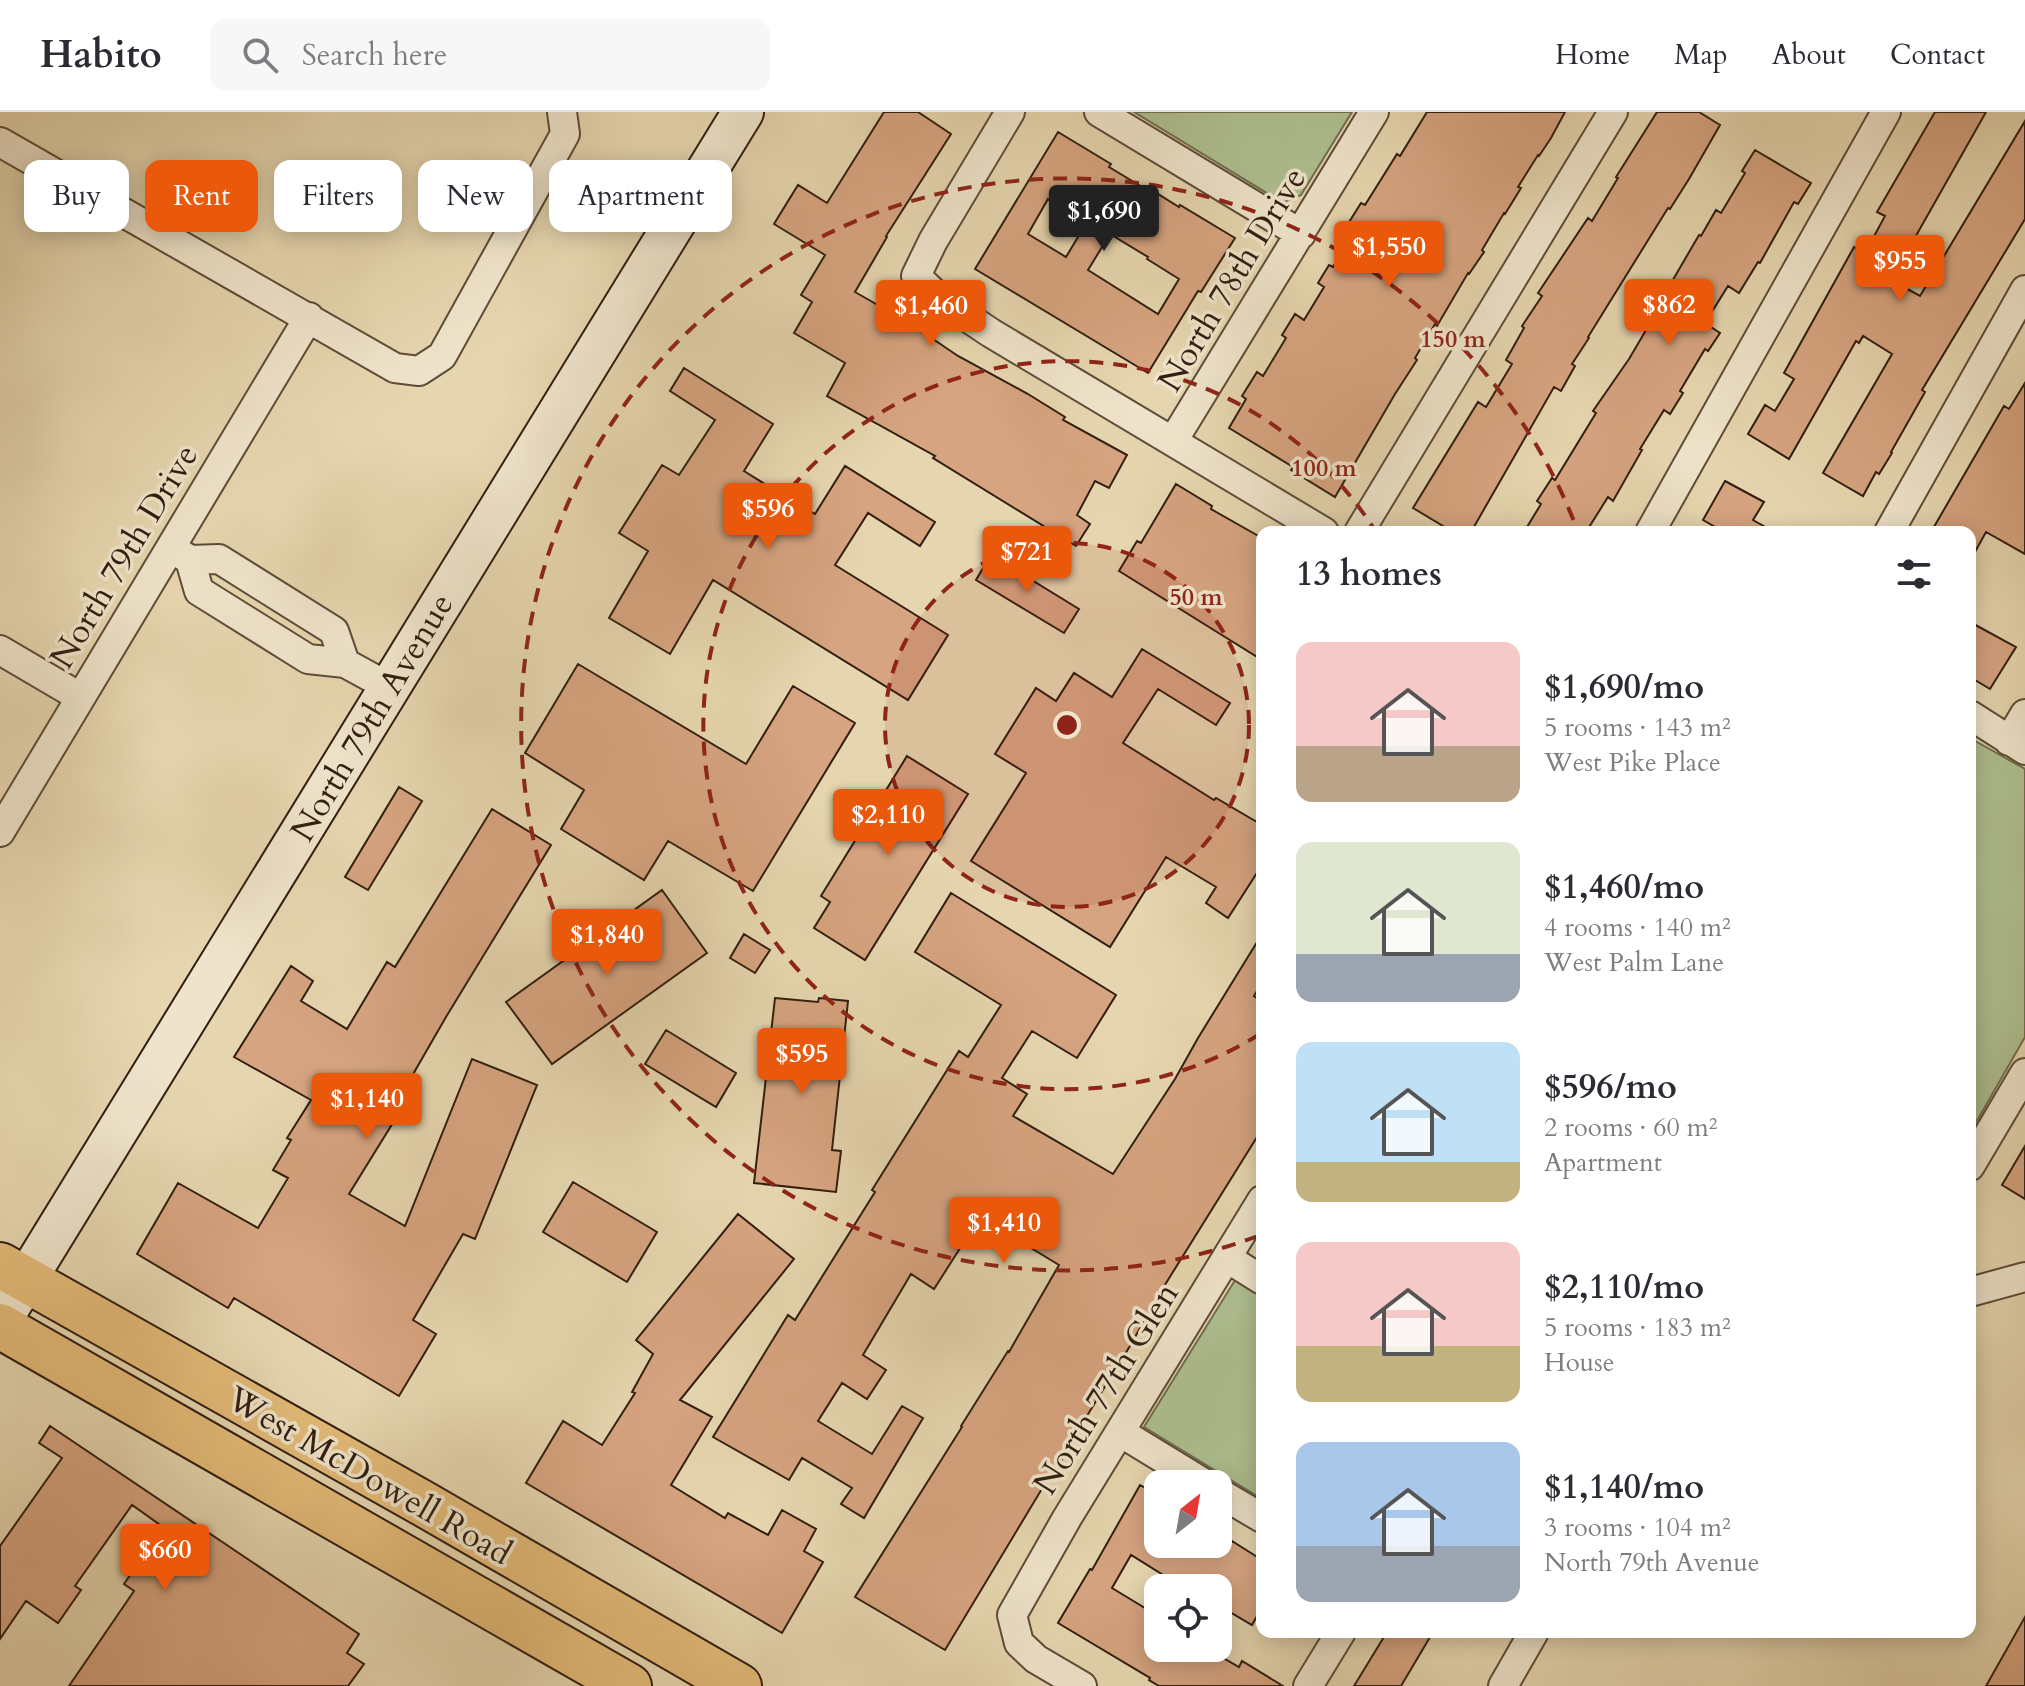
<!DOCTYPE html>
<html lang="en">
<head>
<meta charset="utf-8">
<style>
	body { margin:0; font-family:Cardo,serif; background:#f7f7f7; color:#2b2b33; height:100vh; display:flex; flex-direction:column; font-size:30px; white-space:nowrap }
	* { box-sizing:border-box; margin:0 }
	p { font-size:26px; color:#7c7c81 }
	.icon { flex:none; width:44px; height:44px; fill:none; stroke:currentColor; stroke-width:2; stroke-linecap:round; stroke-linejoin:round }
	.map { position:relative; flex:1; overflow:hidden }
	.panel { position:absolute; left:1256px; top:414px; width:720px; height:1112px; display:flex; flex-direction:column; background:#fff; border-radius:16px; box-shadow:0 4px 20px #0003 }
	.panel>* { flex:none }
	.banner { position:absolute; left:24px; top:48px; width:760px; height:72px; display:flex; gap:16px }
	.needle { width:52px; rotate:31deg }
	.fabs { position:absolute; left:1144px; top:1358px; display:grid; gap:16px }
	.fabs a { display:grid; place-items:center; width:88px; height:88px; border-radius:16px; background:#fff; box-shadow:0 4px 20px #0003; font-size:40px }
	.price { position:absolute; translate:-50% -68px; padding:0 18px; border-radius:8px; background:#ea580c; color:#fff; font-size:26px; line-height:52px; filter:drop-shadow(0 2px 4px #0008) }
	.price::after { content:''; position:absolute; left:50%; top:48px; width:24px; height:18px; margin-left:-12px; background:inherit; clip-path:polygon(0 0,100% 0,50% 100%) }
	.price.current { background:#222; color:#fff }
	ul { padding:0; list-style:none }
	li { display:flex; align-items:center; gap:24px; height:200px; padding:0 40px }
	li span { display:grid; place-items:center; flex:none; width:224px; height:160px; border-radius:16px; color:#555 }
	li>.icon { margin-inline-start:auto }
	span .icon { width:96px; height:96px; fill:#fffc; stroke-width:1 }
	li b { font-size:34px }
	h2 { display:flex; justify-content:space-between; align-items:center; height:96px; padding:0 40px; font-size:34px }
	.tag { padding:0 28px; border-radius:16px; background:#fff; box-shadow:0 4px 20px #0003; font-size:28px; line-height:72px }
	.tag.current { background:#ea580c; color:#fff }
	header { display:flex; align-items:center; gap:48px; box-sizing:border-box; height:112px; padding:0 40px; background:#fff; border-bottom:2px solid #e1e1e2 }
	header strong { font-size:38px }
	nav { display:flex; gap:44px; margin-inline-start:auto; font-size:28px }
	.search { width:560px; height:72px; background:#f7f7f7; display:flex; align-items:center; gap:20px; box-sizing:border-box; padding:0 28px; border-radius:16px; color:#7c7c81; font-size:30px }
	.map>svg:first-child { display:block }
	.green { fill:#aebf90; stroke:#706e50; stroke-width:2 }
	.building { fill:#d6a480; stroke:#311e10; stroke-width:2; fill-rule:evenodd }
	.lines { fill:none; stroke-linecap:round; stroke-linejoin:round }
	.street-casing { stroke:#5e4c38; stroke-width:32 }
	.secondary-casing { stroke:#311e10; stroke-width:44 }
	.primary-casing { stroke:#311e10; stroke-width:48 }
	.street { stroke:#efe4cb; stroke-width:28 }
	.secondary { stroke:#efe4cb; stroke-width:40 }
	.primary { stroke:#e3bb78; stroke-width:44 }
	.ring { fill:none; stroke:#8f2418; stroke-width:4; stroke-dasharray:14 10 }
	.labels { text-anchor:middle; stroke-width:7; stroke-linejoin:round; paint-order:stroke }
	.street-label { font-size:34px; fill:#311e10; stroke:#efe4cb }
	.centre { fill:#8f2418; stroke:#efe4cb; stroke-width:4 }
	.ring-label { font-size:24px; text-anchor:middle; font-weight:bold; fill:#8f2418; stroke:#efe4cb; stroke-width:7; stroke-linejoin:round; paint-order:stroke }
</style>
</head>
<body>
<header>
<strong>Habito</strong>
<div class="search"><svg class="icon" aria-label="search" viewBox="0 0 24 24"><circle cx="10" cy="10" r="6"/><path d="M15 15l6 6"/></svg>Search here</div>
<nav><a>Home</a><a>Map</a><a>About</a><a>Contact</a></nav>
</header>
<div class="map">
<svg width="2025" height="1574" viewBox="0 0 2025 1574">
	<rect width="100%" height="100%" fill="#e6d6af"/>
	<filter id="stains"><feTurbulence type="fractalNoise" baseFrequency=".0025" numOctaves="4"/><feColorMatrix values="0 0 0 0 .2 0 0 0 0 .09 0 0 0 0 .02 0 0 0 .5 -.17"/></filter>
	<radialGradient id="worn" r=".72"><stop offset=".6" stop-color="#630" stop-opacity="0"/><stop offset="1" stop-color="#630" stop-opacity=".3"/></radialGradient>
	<path class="green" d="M1134,0H1352L1301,83L1283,91Z
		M1970,626L2025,657V925L1970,1021Z
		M1237,1165L1262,1180V1387L1144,1315Z"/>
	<path class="building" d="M884,0H918L951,22L886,124L887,125L855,180L911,212L958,244L1028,282L1065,305L1063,308L1127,343L1109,376L1095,369L1077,403L1090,412L1076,434L933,346L935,344L827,284L845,251L794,221L812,190L801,183L825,143L774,112L798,73L827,91Z
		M1427,0H1565L1551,26L1539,44L1538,43L1518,75L1521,76L1505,102L1504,101L1482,138L1484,140L1469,162L1468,161L1437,214L1435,212L1415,246L1417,248L1395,282L1335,385L1291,358L1293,355L1229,316L1246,287L1242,284L1257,260L1263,264L1286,226L1282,223L1295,202L1304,208L1324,175L1318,171L1329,153L1333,155L1354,120L1346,115L1361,91L1365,93L1397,42L1400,44Z
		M1657,0H1699L1720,13L1689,67L1670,97L1668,96L1588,225L1589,226L1572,252L1575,254L1561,279L1554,275L1471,420H1453L1413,396L1478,290L1486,295L1512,252L1506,248L1524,216L1522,214L1542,184L1538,181L1588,106L1592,109L1618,66L1616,65Z
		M1935,0H1986L1891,168L1920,184L2025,9V107L1922,278L1925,280L1891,340L1892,341L1879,362L1876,360L1863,384L1823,361L1892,242L1863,224L1859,231L1856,229L1789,347L1748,322L1765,293L1775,299L1794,267L1784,261L1854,135L1865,141L1885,104L1877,100Z
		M1058,20L1111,52L1109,55L1149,79L1150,77L1179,95L1180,93L1235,126L1201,180L1198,179L1148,261L975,157ZM1048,87L1087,110L1066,145L1028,122ZM1110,122L1148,145L1147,147L1179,167L1158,202L1088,158Z
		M1755,38L1811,71L1798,92L1794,90L1760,151L1758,150L1739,181L1728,174L1705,211L1720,221L1708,239L1705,237L1680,279L1683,281L1670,302L1664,298L1640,337L1642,338L1613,389L1608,385L1586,420H1524L1541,392L1537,389L1552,366L1555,368L1596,301L1593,299L1629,247L1669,179L1667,178L1699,123L1701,124L1716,98L1721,101L1745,61L1742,59Z
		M684,256L773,312L744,359L784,384L815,402L845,354L935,410L920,434L868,401L835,453L948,523L908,588L713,468L670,542L609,506L648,439L619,421L662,353L679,363L715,308L670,279Z
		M2025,271V442L1986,420L1970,449V420H1931L2004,294L2009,297Z
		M1725,369L1764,390L1753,408L1774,420H1724L1703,408Z
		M1176,372L1212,394L1211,397L1262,426V548L1119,459L1137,429L1141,431Z
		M991,443L1079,497L1064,521L976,468Z
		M1970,510L2016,535L1990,577L1970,565Z
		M1142,537L1230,591L1216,613L1158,577L1123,631L1214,688L1216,686L1262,713V753L1228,806L1206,791L1216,775L1166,745L1110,835L971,749L1026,661L995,642L1036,576L1056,589L1074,561L1112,585Z
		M578,552L746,652L793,574L855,611L753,779L668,729L644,768L561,717L584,678L525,641Z
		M907,644L968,682L865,848L814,816L830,790L821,784Z
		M399,675L422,689L368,778L345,765Z
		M492,697L551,733L446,905L408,971L415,975L349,1082L405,1114L472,947L537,973L475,1127L463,1122L413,1208L436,1222L399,1284L234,1186L228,1196L137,1142L178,1071L258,1116L288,1066L273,1058L291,1028L287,1026L311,988L234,945L291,854L313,869L301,889L347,917L387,850L395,855Z
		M662,778L707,841L552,952L506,890Z
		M951,781L1116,883L1077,946L1032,919L1002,966L1027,982L1013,1004L1113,1062L1175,967L1198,926L1262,822V871L1254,884L1262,890V1017L1158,1184L1130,1234L1069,1333H1071L1047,1371L1046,1370L945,1538L855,1485L962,1315L961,1314L1008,1239L1009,1240L1059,1153L980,1105L934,1177L911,1162L863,1243L886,1258L867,1287L842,1271L818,1309L872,1342L902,1294L923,1306L864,1406L841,1392L852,1376L802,1346L789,1368L713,1325L788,1203L795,1208L875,1080L872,1078L959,939L968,945L1001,893L915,840Z
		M744,822L770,838L755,861L730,846Z
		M775,886L818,890L819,886L848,889L832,1038L841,1039L836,1080L754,1071Z
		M666,918L736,961L716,995L645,952Z
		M2025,1034V1087L2002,1073Z
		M573,1070L657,1120L627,1170L543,1120Z
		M738,1102L794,1147L680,1288L712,1305L671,1373L725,1406L728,1401L768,1423L782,1398L816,1417L804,1439L823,1450L782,1521L526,1371L563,1309L602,1333L635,1281L632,1280L653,1242L636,1228Z
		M50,1314L359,1522L347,1541L364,1552L348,1574H69L134,1479L124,1472L163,1415L132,1393L75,1474L81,1478L58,1511L26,1489L0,1527V1434L62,1346L39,1331Z
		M1140,1373L1158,1383V1432H1218V1424L1230,1432L1232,1429L1262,1448V1495L1252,1513L1218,1493V1476H1162L1168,1466L1131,1443L1112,1476L1158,1504V1536H1206L1239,1555L1242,1549L1283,1574H1159L1149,1568L1150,1566L1058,1511L1090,1457L1092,1458Z
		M2025,1505V1574H1986Z
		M1387,1520H1433L1401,1574H1354Z"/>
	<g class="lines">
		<defs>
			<path id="street" d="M1010,0L933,129L916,164L940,187L991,221L1324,420
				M1099,0L1301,122
				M0,30L395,256L419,259L442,244L565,22L562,0
				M1173,329L1374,0
				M1359,420L1613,0
				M1650,420L1886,0
				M1889,420L2025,178
				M176,439L190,448L219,447L334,519L345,551
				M190,448L199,479L308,547L345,551L389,575
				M0,538L80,585
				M1970,603L2025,638
				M2009,629L2025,602
				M0,720L309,205
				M1970,1054L2025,961
				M1227,1146L1262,1168
				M1970,1180L2025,1165
				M1120,1320L1205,1372
				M1218,1380L1262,1406
				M1082,1574L1036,1547L1019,1531L1012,1503L1067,1406L1262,1088
				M1308,1574L1341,1520
				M1503,1574L1534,1520"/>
			<path id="secondary" d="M0,1210L743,0"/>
			<path id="primary" d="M0,1153L424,1392L739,1574
				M0,1214L629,1574"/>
		</defs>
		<use href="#street" class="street-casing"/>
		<use href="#secondary" class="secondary-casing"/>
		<use href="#primary" class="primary-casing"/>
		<use href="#street" class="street"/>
		<use href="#secondary" class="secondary"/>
		<use href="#primary" class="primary"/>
	</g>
	<circle cx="1067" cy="613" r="182" fill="#8f2418" fill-opacity=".12"/>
	<g class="ring">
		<circle cx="1067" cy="613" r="182"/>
		<path d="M1260 922A364 364 0 1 1 1374 417"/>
		<path d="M1258 1124A546 546 0 1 1 1577 417"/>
	</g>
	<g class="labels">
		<g class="street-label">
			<text transform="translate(1231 167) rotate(-59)" y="12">North 78th Drive</text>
			<text transform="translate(123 444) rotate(-59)" y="12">North 79th Drive</text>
			<text transform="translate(371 605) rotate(-59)" y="12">North 79th Avenue</text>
			<text transform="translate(1105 1276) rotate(-58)" y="12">North 77th Glen</text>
			<text transform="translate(370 1363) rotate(30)" y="12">West McDowell Road</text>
		</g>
	</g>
	<circle cx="1067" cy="613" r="12" class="centre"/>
	<g class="ring-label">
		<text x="1453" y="235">150 m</text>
		<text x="1324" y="364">100 m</text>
		<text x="1196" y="493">50 m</text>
	</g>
	<rect width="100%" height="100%" filter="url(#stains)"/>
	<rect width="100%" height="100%" fill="url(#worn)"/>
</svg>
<div class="fabs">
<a><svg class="needle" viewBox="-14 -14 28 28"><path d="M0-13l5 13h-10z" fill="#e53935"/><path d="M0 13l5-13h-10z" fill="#7c7c81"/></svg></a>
<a><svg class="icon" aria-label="locate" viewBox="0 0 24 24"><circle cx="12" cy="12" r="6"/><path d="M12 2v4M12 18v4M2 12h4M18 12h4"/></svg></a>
</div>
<b class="price current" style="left:1104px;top:141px">$1,690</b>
<b class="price" style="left:1389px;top:177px">$1,550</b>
<b class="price" style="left:1900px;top:191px">$955</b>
<b class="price" style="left:1669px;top:235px">$862</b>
<b class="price" style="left:931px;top:236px">$1,460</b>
<b class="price" style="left:768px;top:439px">$596</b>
<b class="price" style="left:1027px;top:482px">$721</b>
<b class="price" style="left:888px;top:745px">$2,110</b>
<b class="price" style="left:607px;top:865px">$1,840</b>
<b class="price" style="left:802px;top:984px">$595</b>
<b class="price" style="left:367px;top:1029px">$1,140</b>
<b class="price" style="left:1004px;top:1153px">$1,410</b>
<b class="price" style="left:165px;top:1480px">$660</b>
<div class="banner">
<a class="tag">Buy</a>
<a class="tag current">Rent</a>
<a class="tag">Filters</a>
<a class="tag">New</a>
<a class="tag">Apartment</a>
</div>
<section class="panel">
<h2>13 homes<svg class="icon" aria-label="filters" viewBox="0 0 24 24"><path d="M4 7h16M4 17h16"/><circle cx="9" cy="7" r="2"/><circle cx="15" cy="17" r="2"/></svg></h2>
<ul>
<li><span style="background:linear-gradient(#f6c9c9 65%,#b9a48a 0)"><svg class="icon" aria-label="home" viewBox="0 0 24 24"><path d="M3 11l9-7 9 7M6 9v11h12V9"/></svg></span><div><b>$1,690/mo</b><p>5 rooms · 143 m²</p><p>West Pike Place</p></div></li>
<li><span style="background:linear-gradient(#dfe7d0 70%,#9aa5b1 0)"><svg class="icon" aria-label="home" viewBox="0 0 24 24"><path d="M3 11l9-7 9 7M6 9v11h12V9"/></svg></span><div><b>$1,460/mo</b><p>4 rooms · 140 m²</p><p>West Palm Lane</p></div></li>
<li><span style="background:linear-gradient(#bfe0f5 75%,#c2b280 0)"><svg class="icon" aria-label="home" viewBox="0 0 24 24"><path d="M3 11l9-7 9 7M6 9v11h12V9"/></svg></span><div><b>$596/mo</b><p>2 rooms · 60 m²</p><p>Apartment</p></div></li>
<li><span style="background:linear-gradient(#f6c9c9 65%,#c2b280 0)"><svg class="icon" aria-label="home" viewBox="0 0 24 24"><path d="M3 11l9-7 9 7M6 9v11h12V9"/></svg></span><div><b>$2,110/mo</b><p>5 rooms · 183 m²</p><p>House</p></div></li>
<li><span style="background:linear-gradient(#a9c7e8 65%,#9aa5b1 0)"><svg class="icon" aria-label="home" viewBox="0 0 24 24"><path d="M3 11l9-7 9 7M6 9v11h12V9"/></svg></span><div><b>$1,140/mo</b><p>3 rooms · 104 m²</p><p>North 79th Avenue</p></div></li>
</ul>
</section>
</div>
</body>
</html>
